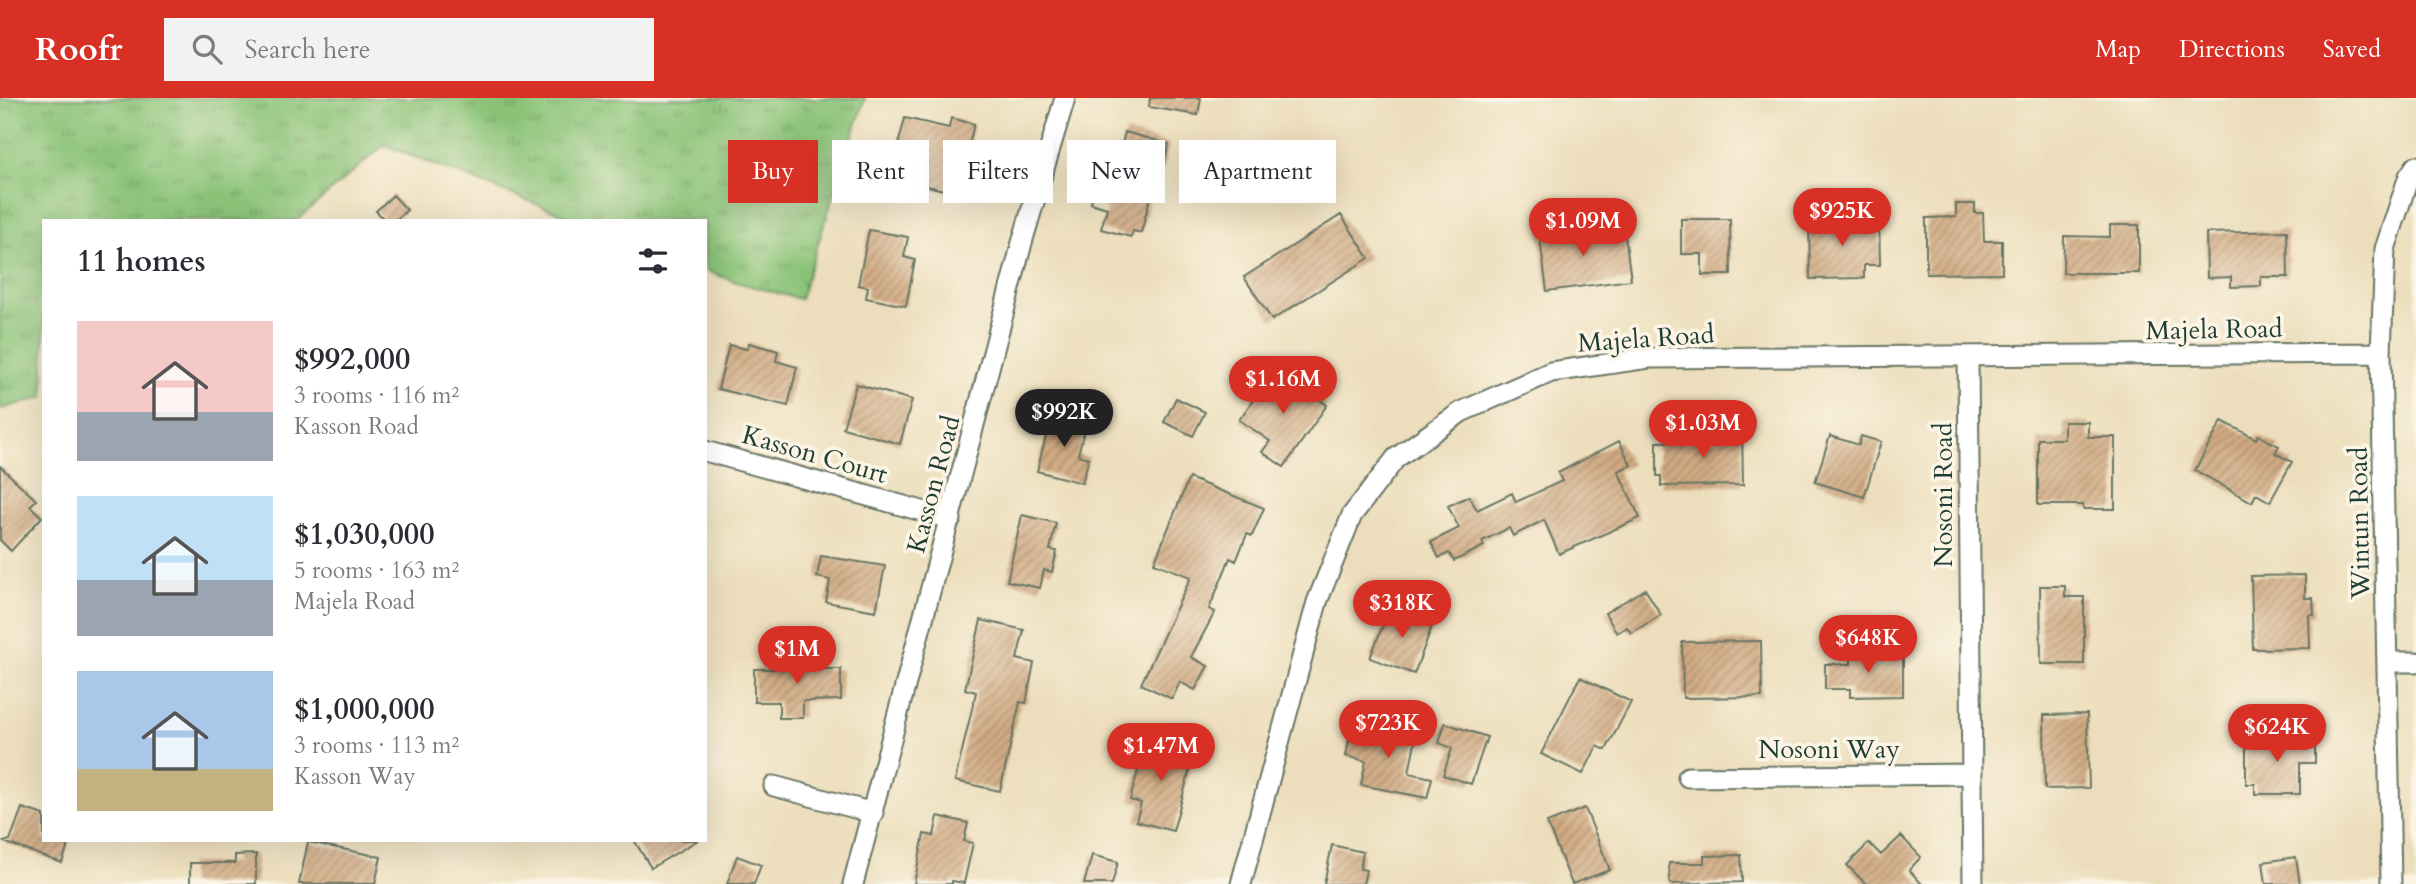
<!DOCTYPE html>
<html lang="en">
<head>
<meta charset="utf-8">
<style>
	body { margin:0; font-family:Cardo,serif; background:#f2f2f3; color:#2b2b33; height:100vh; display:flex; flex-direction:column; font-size:26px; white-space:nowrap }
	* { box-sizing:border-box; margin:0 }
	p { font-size:23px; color:#7c7c81 }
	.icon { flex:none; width:38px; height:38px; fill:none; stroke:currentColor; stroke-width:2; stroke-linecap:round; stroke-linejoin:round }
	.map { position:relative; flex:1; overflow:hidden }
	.panel { position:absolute; left:42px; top:121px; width:665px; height:623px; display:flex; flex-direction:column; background:#fff; border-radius:0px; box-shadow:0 7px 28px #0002 }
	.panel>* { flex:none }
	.guide { position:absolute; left:728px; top:42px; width:665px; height:63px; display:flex; gap:14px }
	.price { position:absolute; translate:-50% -60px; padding:0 16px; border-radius:24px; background:#d93025; color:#fff; font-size:23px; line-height:46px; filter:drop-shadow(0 2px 4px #0008) }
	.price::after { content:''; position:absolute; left:50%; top:42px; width:21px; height:16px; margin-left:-10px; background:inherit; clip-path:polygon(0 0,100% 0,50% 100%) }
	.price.on { background:#222; color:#fff }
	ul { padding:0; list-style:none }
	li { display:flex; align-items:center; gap:21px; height:175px; padding:0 35px }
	li span { display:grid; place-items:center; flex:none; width:196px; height:140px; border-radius:0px; color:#555 }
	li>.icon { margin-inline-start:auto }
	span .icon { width:84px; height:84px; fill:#fffc; stroke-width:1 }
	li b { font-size:30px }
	h2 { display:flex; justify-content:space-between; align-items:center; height:84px; padding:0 35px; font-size:30px }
	.chip { padding:0 24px; border-radius:0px; background:#fff; box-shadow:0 7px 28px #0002; font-size:24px; line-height:63px }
	.chip.on { background:#d93025; color:#fff }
	header { display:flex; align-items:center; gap:42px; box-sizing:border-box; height:98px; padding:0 35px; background:#d93025; color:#fff }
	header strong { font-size:33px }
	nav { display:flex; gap:38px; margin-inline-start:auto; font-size:24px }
	.search { width:490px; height:63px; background:#f2f2f3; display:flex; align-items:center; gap:18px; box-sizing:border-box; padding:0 24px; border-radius:0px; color:#7c7c81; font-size:26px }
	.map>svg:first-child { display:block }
	.grass { fill:url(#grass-tufts); stroke:#548056; stroke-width:2 }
	.building { fill:url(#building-hatch) }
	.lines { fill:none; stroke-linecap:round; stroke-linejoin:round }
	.minor-casing { stroke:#677564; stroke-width:23 }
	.minor { stroke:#fff; stroke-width:19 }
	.labels { text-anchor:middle; stroke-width:7; stroke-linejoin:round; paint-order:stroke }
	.street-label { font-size:26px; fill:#1f3d34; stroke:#fcf5e5 }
</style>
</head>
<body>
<header>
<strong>Roofr</strong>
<div class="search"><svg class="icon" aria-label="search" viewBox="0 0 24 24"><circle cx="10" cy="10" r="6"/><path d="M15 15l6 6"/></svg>Search here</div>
<nav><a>Map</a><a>Directions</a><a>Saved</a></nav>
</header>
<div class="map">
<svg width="2416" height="786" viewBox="0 0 2416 786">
	<defs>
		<pattern id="grass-tufts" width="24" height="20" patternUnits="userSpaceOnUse" patternTransform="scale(1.75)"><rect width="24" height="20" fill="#8ac378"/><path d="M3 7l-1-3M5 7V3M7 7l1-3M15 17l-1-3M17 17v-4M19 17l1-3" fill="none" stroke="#70a063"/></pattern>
		<pattern id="building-hatch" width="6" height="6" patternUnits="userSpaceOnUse" patternTransform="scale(1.75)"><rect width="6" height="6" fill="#d1aa83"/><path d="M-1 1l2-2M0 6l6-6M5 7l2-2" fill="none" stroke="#a98c6c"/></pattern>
	</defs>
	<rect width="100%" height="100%" fill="#fcf5e5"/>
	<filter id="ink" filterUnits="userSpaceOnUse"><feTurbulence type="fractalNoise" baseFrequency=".0143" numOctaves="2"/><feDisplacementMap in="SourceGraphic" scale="14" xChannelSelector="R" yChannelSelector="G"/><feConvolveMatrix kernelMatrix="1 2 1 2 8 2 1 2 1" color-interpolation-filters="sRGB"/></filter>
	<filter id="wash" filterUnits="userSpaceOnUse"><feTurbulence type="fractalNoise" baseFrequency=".00686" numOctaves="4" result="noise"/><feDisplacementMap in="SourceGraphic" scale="28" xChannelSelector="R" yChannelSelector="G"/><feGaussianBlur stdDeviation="1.57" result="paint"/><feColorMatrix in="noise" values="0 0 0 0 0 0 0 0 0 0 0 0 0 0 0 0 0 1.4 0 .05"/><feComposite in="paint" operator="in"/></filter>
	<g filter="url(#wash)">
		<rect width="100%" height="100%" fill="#ecdebc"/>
		<path class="grass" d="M0,0H865L800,201L736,184L705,172V122H578L384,47L297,122H44V299L0,311Z"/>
		<g id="blocks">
			<path class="building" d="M1150,0H1201L1198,17L1149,9Z
				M905,20L949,30L951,20L974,26L967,56L962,55L952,94L890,79Z
				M1125,34L1169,46L1161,78L1156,77L1141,135L1133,133L1131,139L1101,131L1107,110L1091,105L1103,58L1118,62Z
				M393,97L407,112L396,122H385L376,113Z
				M1956,106H1975V115H1983L1984,143H2002V175L1926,176V120L1956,119Z
				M1341,117L1369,160L1272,222L1244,179Z
				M1833,118V123L1879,122L1880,167H1864V180L1810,181L1809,119Z
				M1681,121H1730L1731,177H1702V156H1681Z
				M1600,126L1601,140L1625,137L1631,182L1547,193L1539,133Z
				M2110,127H2139V175H2063L2064,138L2110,139Z
				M869,132L908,139L904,159L915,162L906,208L866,200L868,189L858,187Z
				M2287,133L2288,179H2261V188L2231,189V179L2207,180L2206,135Z
				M749,245L778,253L776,263L797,269L788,308L718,291L729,247L747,251Z
				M1275,271L1327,307L1284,369L1262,354L1270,343L1239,322Z
				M856,286L912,302L900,346L843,330Z
				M1176,300L1205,314L1193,338L1164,324Z
				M1052,315L1086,324L1078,357L1089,360L1082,385L1037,373Z
				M2222,323L2256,341L2258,337L2279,348L2275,355L2292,364L2270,404L2256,396L2252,404L2195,372Z
				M2064,324H2088V339H2115V411H2083V407H2038V341H2064Z
				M1716,327H1742L1743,387L1661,388V378H1657V344L1716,343Z
				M1830,338L1859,347L1861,338L1881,344L1864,399L1815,384Z
				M1619,343L1631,367L1618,373L1640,420L1559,456L1544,422L1513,438L1509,430L1482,443L1484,448L1454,463L1449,455L1439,460L1431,444L1459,430L1448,408L1469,398L1477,412L1512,395L1516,404L1562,383L1558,375Z
				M0,368L36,402L30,408L42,419L11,453L0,442Z
				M1189,380L1264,410L1252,438L1247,436L1236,463L1230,460L1209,511L1215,514L1191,559L1208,568L1195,592L1180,584L1172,601L1141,586L1191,479L1154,465Z
				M1022,417L1056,425L1050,452L1057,453L1052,474L1044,472L1040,490L1007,483Z
				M821,458L885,468L876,513L826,504L830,482L817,479Z
				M2305,477V500H2313L2314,517H2309L2310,550L2253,551L2251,478Z
				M2040,488H2065V499H2084V566H2041Z
				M1645,491L1661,517L1631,535L1627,529L1617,535L1605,515Z
				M1391,507L1434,523L1414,576L1370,560Z
				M981,522L1024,532L1017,561L1034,565L1026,605L1020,604L1000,693L955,683L976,594L965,591Z
				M1761,543L1762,599L1683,600L1682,544Z
				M1851,554H1903V598L1850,599V591H1825V566H1851Z
				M813,557V571H841V602L803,603V620H779V604H754V571H793V558Z
				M1580,579L1631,604L1606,652L1597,648L1583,676L1541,656Z
				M2087,616L2089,690L2045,691L2044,617Z
				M1445,625L1487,639L1471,686L1443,677L1452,650L1439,645Z
				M1377,626L1417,634L1409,675L1432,680L1427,700L1361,687L1366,663L1346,658L1351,631L1375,635Z
				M1147,640L1195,653L1173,733L1136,723L1141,705L1130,702Z
				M2246,641H2315V665H2300V696H2255V686H2246Z
				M22,710L44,717V742H70L62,765L4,744L10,742Z
				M1585,710L1610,772L1572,786L1547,725Z
				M938,718L968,725L964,743L973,745L964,785L952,783V786H914L924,736L934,738Z
				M1901,738L1921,759L1909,772L1922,786H1866L1847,767L1869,745L1881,757Z
				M634,742H698L651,770Z
				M308,744L381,759L375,786H299Z
				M1332,747L1363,754L1360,771L1366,772L1363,786H1324Z
				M256,756V786H190V765H235V757Z
				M1092,757L1118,764L1112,786H1084Z
				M1741,757L1742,784L1670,786L1669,765H1704V758Z
				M737,758L761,767L754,786H727Z
				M2296,759L2300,786H2266L2263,764Z"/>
		</g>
	</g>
	<g filter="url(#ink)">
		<use href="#blocks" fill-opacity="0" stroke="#677564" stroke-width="2"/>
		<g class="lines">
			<defs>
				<path id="minor" d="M1968,260L1973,786
					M705,353L951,421
					M2389,564H2416
					M1688,679L1972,676
					M774,688L873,715
					M853,786L1023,141L1065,0
					M1241,786L1317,504L1352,417L1396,360L1461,314L1551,274L1649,260L2381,255
					M2391,786L2381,255L2385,151L2409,78L2416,68"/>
			</defs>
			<use href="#minor" class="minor-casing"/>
			<use href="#minor" class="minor"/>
		</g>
	</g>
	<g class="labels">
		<g class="street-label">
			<text transform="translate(2214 231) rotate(-1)" y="9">Majela Road</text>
			<text transform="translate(1646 240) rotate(-4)" y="9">Majela Road</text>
			<text transform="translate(815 356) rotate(16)" y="9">Kasson Court</text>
			<text transform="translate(933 386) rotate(-75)" y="9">Kasson Road</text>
			<text transform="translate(1943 397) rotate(-90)" y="9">Nosoni Road</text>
			<text transform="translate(2359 425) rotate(-91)" y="9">Wintun Road</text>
			<text x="1829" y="660">Nosoni Way</text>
		</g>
	</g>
</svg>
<b class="price" style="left:1842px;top:150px">$925K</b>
<b class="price" style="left:1583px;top:160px">$1.09M</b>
<b class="price" style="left:1283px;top:318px">$1.16M</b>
<b class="price on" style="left:1064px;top:351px">$992K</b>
<b class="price" style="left:1703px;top:362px">$1.03M</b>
<b class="price" style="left:1402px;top:542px">$318K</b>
<b class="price" style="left:1868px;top:577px">$648K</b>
<b class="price" style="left:797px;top:588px">$1M</b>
<b class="price" style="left:1388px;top:662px">$723K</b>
<b class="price" style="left:2277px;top:666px">$624K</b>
<b class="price" style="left:1161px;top:685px">$1.47M</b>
<div class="guide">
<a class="chip on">Buy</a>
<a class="chip">Rent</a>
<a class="chip">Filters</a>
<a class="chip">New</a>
<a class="chip">Apartment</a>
</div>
<section class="panel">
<h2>11 homes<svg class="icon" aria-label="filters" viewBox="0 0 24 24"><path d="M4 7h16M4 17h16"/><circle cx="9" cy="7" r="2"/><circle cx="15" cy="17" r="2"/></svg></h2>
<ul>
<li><span style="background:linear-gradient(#f6c9c9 65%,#9aa5b1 0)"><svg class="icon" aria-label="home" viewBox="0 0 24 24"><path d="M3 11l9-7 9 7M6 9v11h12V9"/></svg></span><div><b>$992,000</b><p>3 rooms · 116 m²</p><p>Kasson Road</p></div></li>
<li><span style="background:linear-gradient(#bfe0f5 60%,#9aa5b1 0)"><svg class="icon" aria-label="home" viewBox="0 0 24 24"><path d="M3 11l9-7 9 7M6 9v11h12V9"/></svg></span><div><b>$1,030,000</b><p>5 rooms · 163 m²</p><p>Majela Road</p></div></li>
<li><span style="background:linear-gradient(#a9c7e8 70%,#c2b280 0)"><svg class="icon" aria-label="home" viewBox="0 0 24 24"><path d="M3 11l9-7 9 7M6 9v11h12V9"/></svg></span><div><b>$1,000,000</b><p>3 rooms · 113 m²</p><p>Kasson Way</p></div></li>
</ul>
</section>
</div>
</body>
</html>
